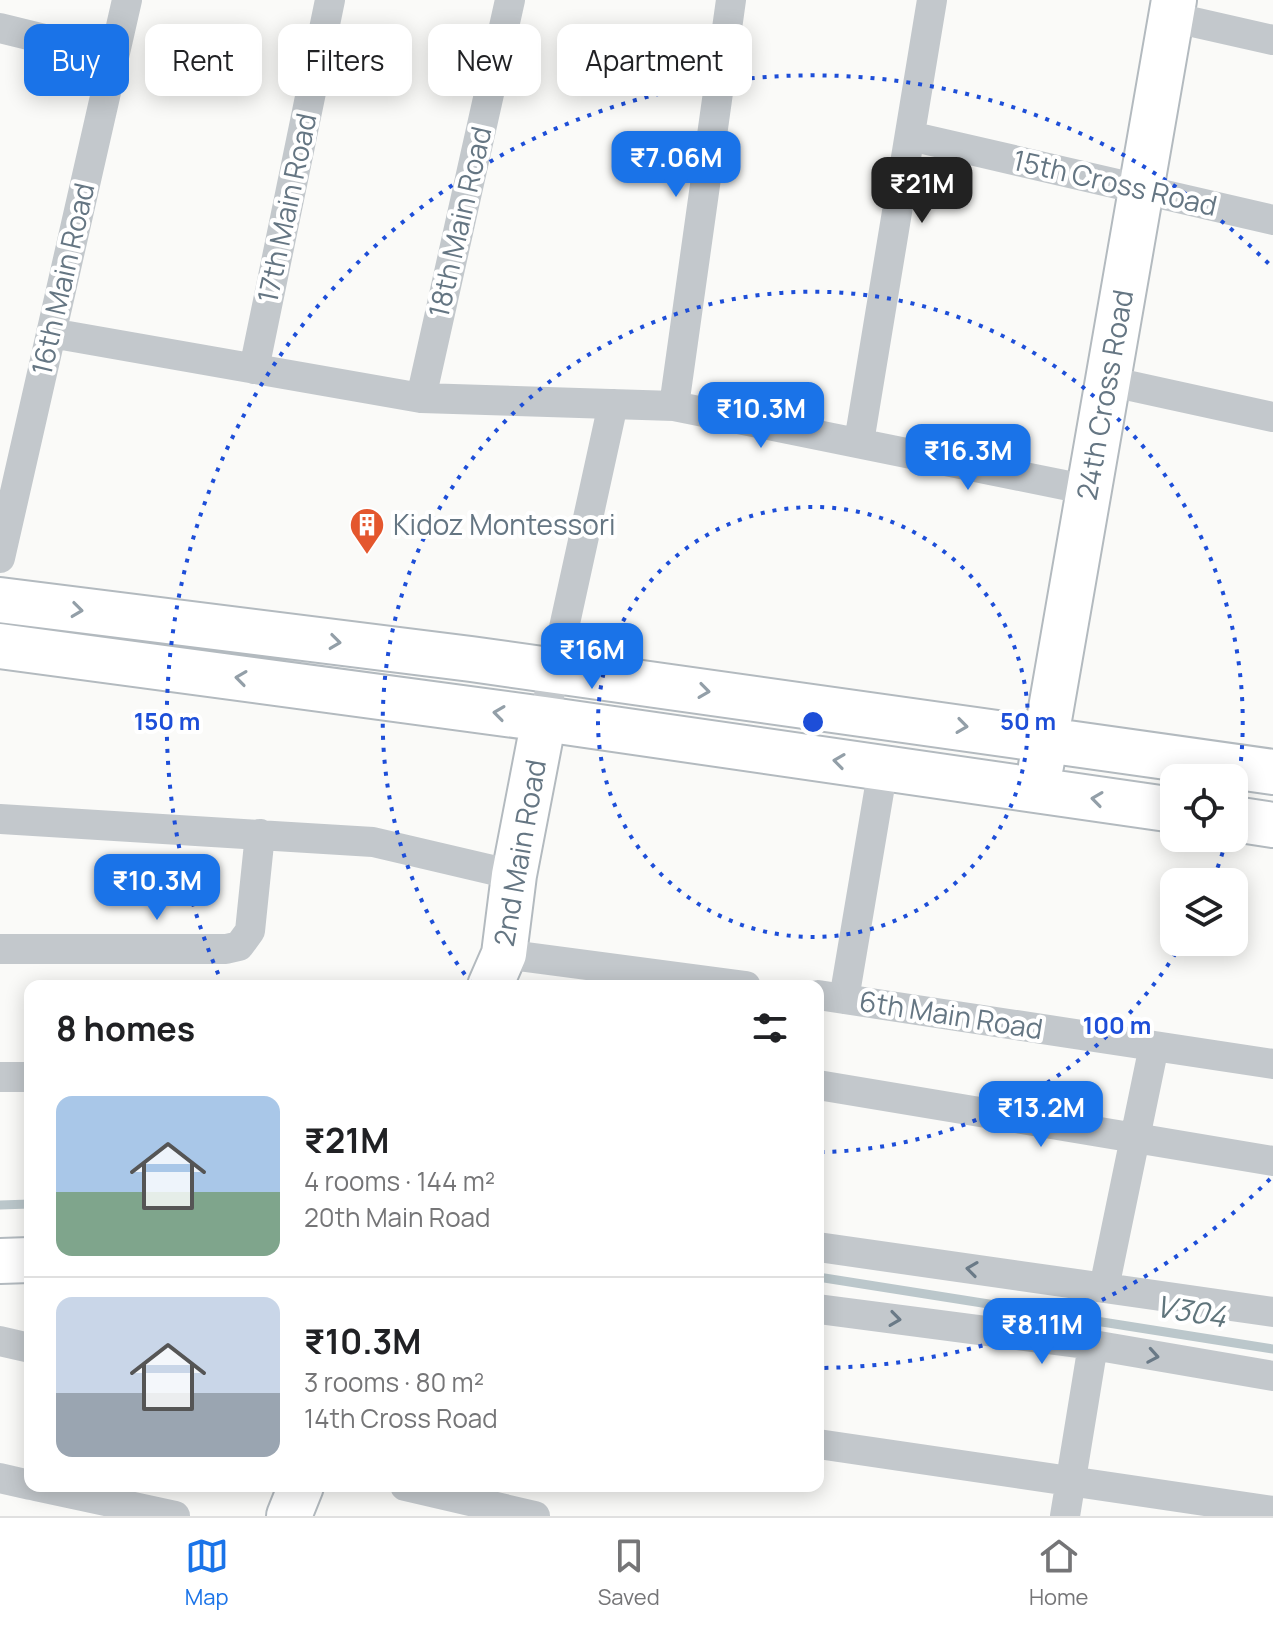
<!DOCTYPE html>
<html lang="en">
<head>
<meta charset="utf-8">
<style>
	body { margin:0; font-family:Manrope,sans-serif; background:#f6f6f6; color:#202124; height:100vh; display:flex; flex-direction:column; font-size:30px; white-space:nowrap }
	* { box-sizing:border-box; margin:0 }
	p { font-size:26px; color:#757577 }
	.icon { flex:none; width:44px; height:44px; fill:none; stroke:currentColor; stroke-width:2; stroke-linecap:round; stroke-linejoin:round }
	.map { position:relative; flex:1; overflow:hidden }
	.sheet { position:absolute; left:24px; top:980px; width:800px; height:512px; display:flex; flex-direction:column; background:#fff; border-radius:16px; box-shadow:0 4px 20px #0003 }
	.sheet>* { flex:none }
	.top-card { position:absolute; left:24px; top:24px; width:800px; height:72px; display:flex; gap:16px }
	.fabs { position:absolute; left:1160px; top:764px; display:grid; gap:16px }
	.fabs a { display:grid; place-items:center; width:88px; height:88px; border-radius:16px; background:#fff; box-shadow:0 4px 20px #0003; font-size:40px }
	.price { position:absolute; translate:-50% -68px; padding:0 18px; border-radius:16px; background:#1a73e8; color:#fff; font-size:26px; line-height:52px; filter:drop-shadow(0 2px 4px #0008) }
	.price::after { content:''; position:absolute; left:50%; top:48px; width:24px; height:18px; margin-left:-12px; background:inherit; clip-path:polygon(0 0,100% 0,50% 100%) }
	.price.selected { background:#222; color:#fff }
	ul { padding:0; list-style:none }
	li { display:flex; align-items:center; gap:24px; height:200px; padding:0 32px }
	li+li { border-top:2px solid #e0e0e0 }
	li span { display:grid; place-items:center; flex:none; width:224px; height:160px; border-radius:16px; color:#555 }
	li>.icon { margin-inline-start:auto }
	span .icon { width:96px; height:96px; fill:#fffc; stroke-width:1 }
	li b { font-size:34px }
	h2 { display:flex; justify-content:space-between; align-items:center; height:96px; padding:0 32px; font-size:34px }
	.tag { padding:0 28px; border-radius:16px; background:#fff; box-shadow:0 4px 20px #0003; font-size:28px; line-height:72px }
	.tag.selected { background:#1a73e8; color:#fff }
	.tab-bar { display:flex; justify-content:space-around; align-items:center; height:112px; border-top:2px solid #e0e0e0; background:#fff; font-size:22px; color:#757577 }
	.tab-bar a { display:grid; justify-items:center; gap:4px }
	.tab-bar .selected { color:#1a73e8 }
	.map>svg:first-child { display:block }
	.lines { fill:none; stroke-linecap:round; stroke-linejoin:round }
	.stream { stroke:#bbc7cb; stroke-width:9 }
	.secondary-casing { stroke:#b3babf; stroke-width:48 }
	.street { stroke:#c3c8cc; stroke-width:30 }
	.secondary { stroke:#fff; stroke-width:44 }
	.oneway { stroke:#939fa8 }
	.oneway2 { stroke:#6a7a87 }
	.ring { fill:none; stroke:#1d4ed8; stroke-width:4; stroke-dasharray:4 8 }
	.labels { text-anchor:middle; stroke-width:8; stroke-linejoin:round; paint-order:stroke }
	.street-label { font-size:28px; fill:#657683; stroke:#fff }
	.poi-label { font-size:28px; fill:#657683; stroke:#fff; text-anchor:start }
	.water-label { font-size:30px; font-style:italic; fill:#60757c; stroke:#fff }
	.centre { fill:#1d4ed8; stroke:#fff; stroke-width:4 }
	.ring-label { font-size:24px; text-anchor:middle; font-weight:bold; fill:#1d4ed8; stroke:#fff; stroke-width:8; stroke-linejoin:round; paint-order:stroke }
</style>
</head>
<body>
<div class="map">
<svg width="1273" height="1516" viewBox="0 0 1273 1516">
	<rect width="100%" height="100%" fill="#fafaf8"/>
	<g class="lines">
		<path class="stream" d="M0,1205L30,1204
			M818,1277L1273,1349"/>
		<defs>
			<path id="secondary" d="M0,600L471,659L1273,772
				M0,646L544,719L1174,810
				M1041,766L1174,0
				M1234,819L1273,825
				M490,986L504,954L514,875L544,719
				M0,1261L30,1260
				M289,1516L301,1486"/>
		</defs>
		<use href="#secondary" class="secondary-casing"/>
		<path class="street" d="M1171,17L1273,40
			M0,28L114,56
			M910,136L1273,220
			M51,333L421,398L674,406L1089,490
			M254,369L330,0
			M1108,381L1273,417
			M421,398L510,0
			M674,406L731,0
			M859,442L932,0
			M0,558L127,0
			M544,719L613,404
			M0,819L373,842L514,875
			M0,949H226L239,946L250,931L260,834
			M504,954L746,986
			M818,995L1273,1064
			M844,999L883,768
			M0,1077H30
			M818,1085L1273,1161
			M818,1247L1273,1312
			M1104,1288L1154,1046
			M818,1309L1093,1345L1273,1376
			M0,1341L30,1348
			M818,1444L1273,1511
			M0,1478L30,1485
			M36,1486L175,1516
			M405,1486L535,1516
			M1065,1516L1093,1345"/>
		<use href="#secondary" class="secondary"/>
	</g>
	<defs><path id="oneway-chevron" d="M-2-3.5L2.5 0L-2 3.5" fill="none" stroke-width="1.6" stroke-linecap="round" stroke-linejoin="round" transform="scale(2)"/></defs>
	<g class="oneway">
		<use href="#oneway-chevron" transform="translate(77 610) rotate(7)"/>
		<use href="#oneway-chevron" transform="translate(335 642) rotate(7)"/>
		<use href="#oneway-chevron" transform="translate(241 678) rotate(-172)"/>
		<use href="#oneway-chevron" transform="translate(704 691) rotate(8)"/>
		<use href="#oneway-chevron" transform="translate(499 713) rotate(-172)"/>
		<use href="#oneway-chevron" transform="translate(962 726) rotate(8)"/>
		<use href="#oneway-chevron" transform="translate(839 761) rotate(-172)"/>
		<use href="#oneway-chevron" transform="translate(1097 799) rotate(-172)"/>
	</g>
	<g class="oneway2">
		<use href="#oneway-chevron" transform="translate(972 1269) rotate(-172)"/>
		<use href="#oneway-chevron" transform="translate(895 1319) rotate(8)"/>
		<use href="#oneway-chevron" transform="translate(1153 1356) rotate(10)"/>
	</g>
	<g class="ring">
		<circle cx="813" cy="722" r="215"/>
		<path d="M1226 841A430 430 0 0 1 1213 880M1182 943A430 430 0 0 1 821 1152M472 984A430 430 0 1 1 1234 808"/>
		<path d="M1270 1179A646 646 0 0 1 819 1368M223 985A646 646 0 0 1 1270 265"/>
	</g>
	<defs>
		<symbol id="building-pin" viewBox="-11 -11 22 30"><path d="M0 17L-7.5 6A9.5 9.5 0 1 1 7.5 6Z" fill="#e4572e" stroke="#fff"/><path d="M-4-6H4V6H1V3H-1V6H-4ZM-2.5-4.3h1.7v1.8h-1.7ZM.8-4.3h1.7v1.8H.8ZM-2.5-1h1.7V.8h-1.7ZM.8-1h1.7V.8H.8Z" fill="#fff"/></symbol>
	</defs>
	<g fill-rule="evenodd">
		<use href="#building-pin" x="347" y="505" width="40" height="54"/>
	</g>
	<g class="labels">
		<g class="street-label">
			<text transform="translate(1115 183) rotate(13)" y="10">15th Cross Road</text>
			<text transform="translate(287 208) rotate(-78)" y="10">17th Main Road</text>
			<text transform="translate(460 222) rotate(-77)" y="10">18th Main Road</text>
			<text transform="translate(63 279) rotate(-77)" y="10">16th Main Road</text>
			<text transform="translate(1105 395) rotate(-80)" y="10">24th Cross Road</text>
			<text transform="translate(520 853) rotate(-80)" y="10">2nd Main Road</text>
			<text transform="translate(951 1015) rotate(9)" y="10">6th Main Road</text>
		</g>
		<g class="poi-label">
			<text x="393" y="535">Kidoz Montessori</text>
		</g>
		<g class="water-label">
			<text transform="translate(1191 1312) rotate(9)" y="10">V304</text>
		</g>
	</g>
	<circle cx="813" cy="722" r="12" class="centre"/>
	<g class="ring-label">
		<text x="1028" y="730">50 m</text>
		<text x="167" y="730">150 m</text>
		<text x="1117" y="1034">100 m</text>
	</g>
</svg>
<div class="fabs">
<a><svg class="icon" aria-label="locate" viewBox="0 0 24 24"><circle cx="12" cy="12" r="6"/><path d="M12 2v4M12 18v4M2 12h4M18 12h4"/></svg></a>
<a><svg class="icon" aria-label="layers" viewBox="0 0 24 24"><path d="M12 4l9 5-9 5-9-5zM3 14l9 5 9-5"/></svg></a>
</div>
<b class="price" style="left:676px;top:199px">₹7.06M</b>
<b class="price selected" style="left:922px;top:225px">₹21M</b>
<b class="price" style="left:761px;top:450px">₹10.3M</b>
<b class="price" style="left:968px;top:492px">₹16.3M</b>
<b class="price" style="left:592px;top:691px">₹16M</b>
<b class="price" style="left:157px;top:922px">₹10.3M</b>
<b class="price" style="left:1041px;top:1149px">₹13.2M</b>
<b class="price" style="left:1042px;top:1366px">₹8.11M</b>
<div class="top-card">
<a class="tag selected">Buy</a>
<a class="tag">Rent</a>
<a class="tag">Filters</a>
<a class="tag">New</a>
<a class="tag">Apartment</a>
</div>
<section class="sheet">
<h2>8 homes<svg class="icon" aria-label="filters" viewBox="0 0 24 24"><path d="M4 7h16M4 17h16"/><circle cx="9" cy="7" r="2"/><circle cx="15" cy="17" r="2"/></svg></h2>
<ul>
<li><span style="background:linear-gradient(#a9c7e8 60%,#7fa58c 0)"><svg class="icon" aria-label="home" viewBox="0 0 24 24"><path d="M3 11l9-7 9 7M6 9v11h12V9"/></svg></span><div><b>₹21M</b><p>4 rooms · 144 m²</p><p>20th Main Road</p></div></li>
<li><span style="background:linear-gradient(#c9d6e8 60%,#9aa5b1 0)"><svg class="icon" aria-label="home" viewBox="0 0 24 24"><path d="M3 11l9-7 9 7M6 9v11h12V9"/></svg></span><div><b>₹10.3M</b><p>3 rooms · 80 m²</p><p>14th Cross Road</p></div></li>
</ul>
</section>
</div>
<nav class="tab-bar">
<a class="selected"><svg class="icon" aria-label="map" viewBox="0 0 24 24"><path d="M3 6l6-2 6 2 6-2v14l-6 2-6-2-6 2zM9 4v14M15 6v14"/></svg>Map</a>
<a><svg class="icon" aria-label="saved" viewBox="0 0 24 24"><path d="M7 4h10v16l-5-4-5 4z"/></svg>Saved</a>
<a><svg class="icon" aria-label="home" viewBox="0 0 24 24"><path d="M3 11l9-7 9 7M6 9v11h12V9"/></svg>Home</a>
</nav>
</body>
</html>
